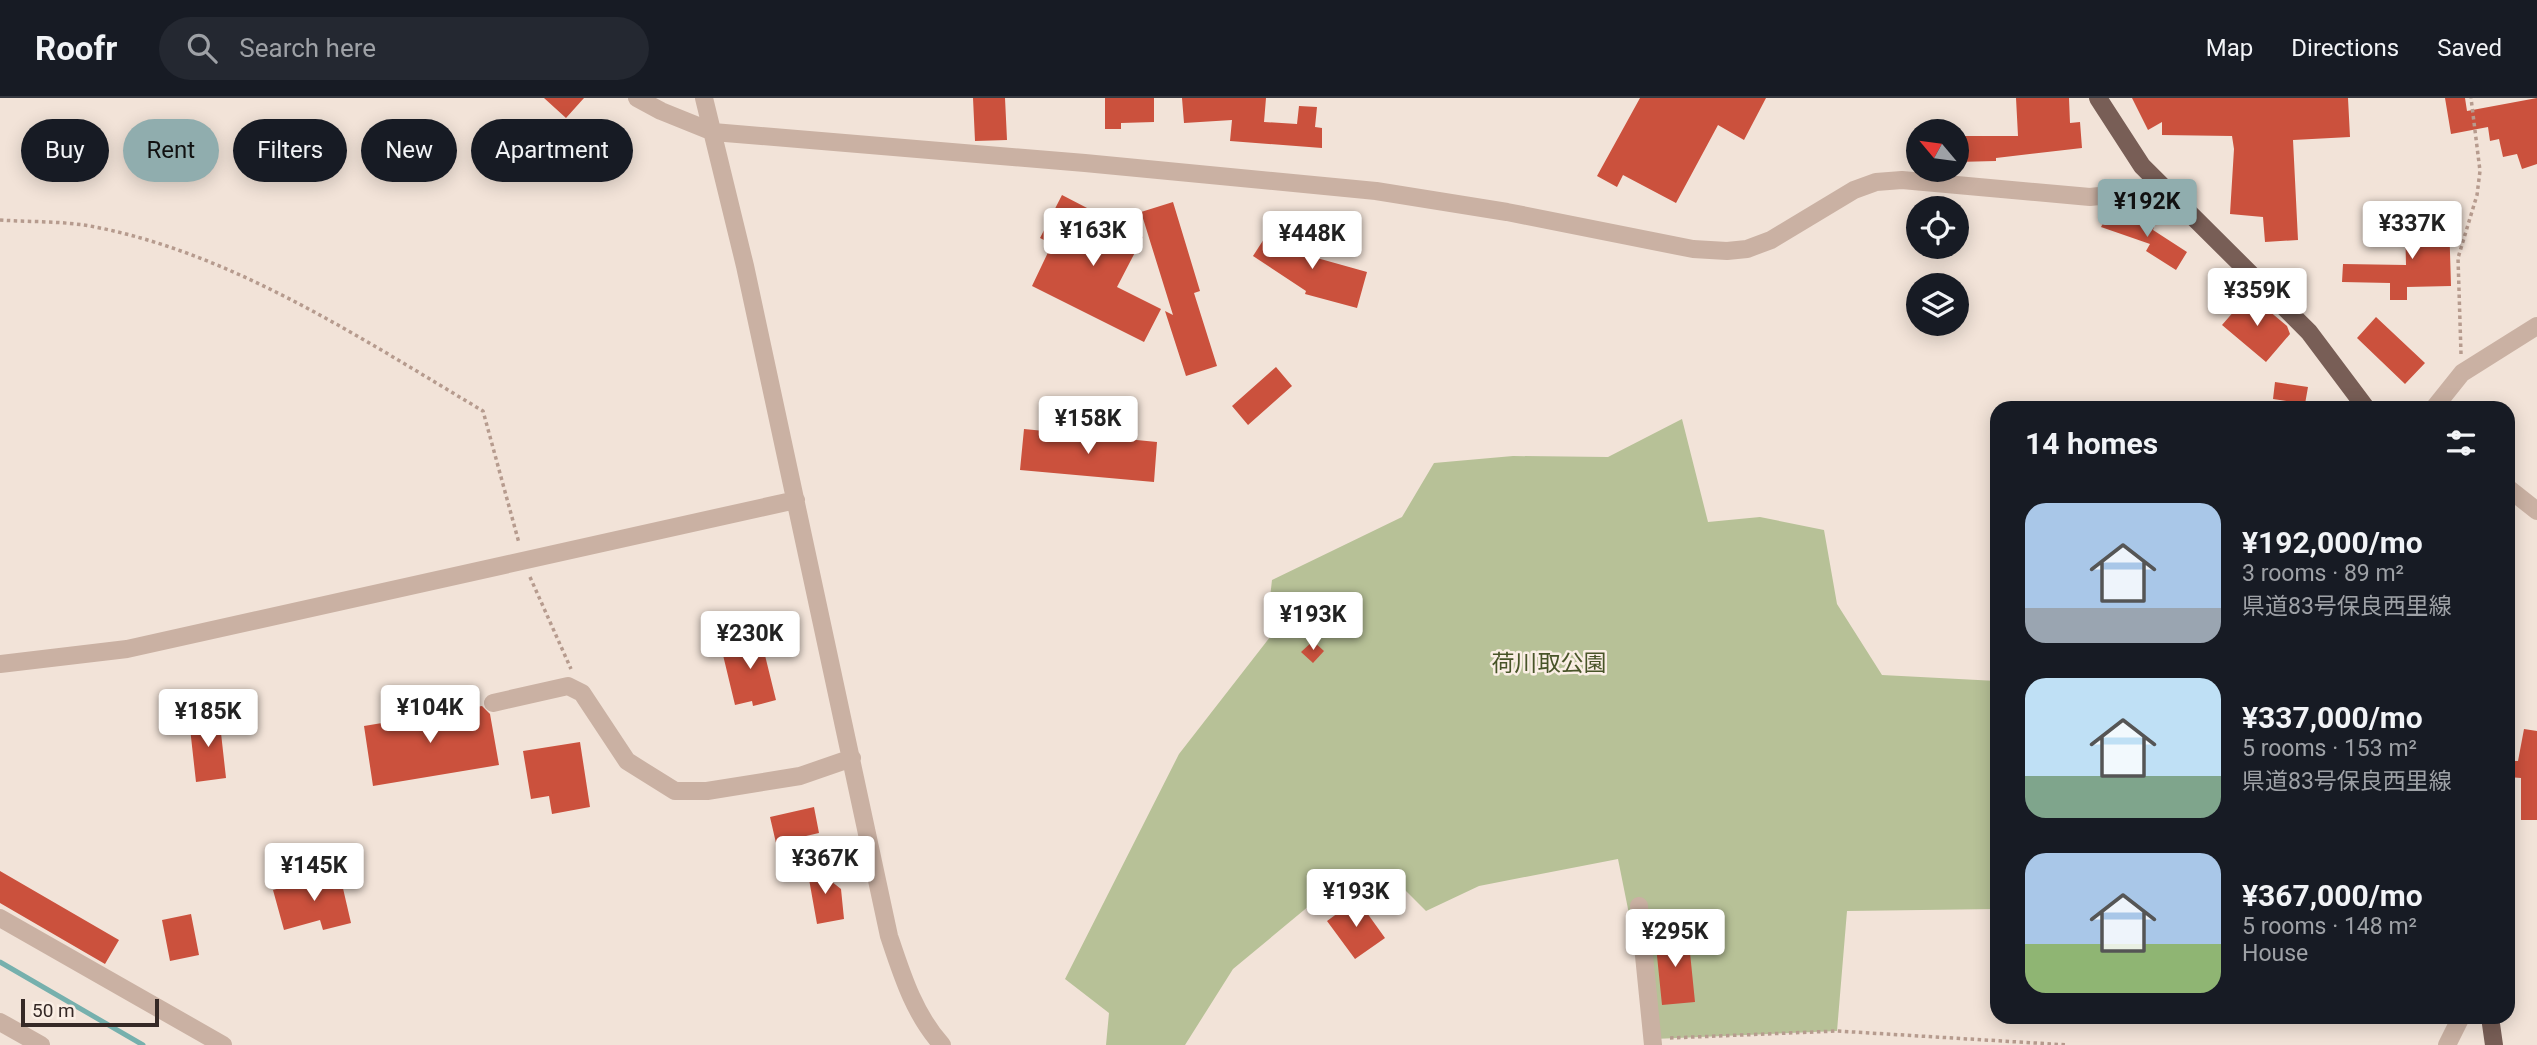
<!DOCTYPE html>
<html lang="en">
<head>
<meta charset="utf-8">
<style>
	body { margin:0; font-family:Roboto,"Noto Sans JP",sans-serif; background:#242831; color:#f1f3f6; height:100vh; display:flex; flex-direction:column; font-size:26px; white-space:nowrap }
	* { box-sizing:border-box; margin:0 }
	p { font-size:23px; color:#9ea1a6 }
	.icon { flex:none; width:38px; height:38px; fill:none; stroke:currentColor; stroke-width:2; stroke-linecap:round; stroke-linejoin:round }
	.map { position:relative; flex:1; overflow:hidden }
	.side { position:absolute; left:1990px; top:303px; width:525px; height:623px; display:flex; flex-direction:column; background:#171b24; border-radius:21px; box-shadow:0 4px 18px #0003 }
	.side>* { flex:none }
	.top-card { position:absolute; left:21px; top:21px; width:665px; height:63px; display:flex; gap:14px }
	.needle { width:46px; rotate:299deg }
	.tools { position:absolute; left:1906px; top:21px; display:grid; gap:14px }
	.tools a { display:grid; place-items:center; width:63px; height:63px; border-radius:50%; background:#171b24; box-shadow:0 4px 18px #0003; font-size:35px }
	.scale { position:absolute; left:21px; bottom:18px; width:138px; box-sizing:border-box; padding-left:7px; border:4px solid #352926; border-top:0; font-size:19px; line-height:24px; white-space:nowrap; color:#352926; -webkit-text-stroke:5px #faeee4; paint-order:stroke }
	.price { position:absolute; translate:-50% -60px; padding:0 16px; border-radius:7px; background:#fff; color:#222; font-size:23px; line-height:46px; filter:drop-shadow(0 2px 4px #0008) }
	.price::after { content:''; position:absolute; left:50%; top:42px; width:21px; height:16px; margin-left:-10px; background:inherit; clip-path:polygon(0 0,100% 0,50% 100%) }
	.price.on { background:#90adae; color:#111 }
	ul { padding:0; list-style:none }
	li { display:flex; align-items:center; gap:21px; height:175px; padding:0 35px }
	li span { display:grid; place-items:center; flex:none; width:196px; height:140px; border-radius:21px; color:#555 }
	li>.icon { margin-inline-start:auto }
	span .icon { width:84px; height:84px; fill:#fffc; stroke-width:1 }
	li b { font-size:30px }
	h2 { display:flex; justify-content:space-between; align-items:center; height:84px; padding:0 35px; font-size:30px }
	.chip { padding:0 24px; border-radius:32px; background:#171b24; box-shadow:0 4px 18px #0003; font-size:24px; line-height:63px }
	.chip.on { background:#90adae; color:#111 }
	header { display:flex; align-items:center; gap:42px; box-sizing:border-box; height:98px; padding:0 35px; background:#171b24; border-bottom:2px solid #363941 }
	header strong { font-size:33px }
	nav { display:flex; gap:38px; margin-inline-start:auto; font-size:24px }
	.search { width:490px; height:63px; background:#242831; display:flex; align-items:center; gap:18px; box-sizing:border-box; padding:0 24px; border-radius:38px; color:#9ea1a6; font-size:26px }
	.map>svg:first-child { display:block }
	.green { fill:#b7c197 }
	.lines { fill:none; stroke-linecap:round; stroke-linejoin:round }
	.stream { stroke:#76b0ad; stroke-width:5 }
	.building { fill:#cb513d }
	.path { stroke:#b69b8e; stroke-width:3.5; stroke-dasharray:3.5 3.5; stroke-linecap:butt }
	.minor { stroke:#cab1a3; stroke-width:18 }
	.major { stroke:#785e56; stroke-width:18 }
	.labels { text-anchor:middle; stroke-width:5; stroke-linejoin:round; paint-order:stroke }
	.park-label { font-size:23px; fill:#485428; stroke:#faeee4 }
</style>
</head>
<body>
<header>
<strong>Roofr</strong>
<div class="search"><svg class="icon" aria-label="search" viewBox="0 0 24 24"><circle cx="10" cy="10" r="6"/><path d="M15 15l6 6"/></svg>Search here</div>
<nav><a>Map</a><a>Directions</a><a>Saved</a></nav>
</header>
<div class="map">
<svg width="2537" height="947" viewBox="0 0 2537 947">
	<rect width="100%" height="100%" fill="#f2e3d8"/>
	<path class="green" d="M1682,321L1708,424L1760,419L1824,432L1837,506L1882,577L1997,583V811L1847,813L1837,933L1654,941L1618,761L1479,788L1426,813L1390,777L1333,788L1233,871L1185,947H1106L1109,915L1065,881L1179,656L1274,534L1267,526L1272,482L1402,419L1434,365L1513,358L1608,359Z"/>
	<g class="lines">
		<path class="stream" d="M0,864L143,947"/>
	</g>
	<path class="building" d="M544,0H584L566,20Z
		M973,0H1005L1007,42L975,43Z
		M1105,0H1154V24L1121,25V31H1105Z
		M1182,0H1266L1264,24L1297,26L1299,8L1317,9L1315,29L1322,30V50L1230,43L1232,22L1184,25Z
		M1640,0H1766L1744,42L1718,27L1676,105L1623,77L1617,89L1597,78Z
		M2016,0H2069L2070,25L2080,24L2082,50L1996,60V63L1956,64V38H2018Z
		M2132,0H2348L2350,39L2293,42L2298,142L2265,144L2263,119L2230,116L2234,51L2232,38L2162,37V24L2148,32Z
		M2445,0H2465L2467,13L2537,0V66L2522,71L2517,56L2503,59L2499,41L2490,43L2488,29L2451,36Z
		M1062,97L1143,139L1117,189L1161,211L1144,244L1032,188L1052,146L1040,140Z
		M1173,104L1200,193L1194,195L1217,268L1186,278L1165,213L1173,217L1141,114Z
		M2109,114L2122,122L2123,118L2154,129L2153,132L2187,154L2176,172L2146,153L2150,146L2101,129Z
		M2449,121L2451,188L2407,189V202H2390V185L2342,184L2343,166L2406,167L2405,123Z
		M1271,130L1317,160L1367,174L1357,210L1305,196L1306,193L1253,158Z
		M2249,196L2287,228L2290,236L2266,264L2222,227Z
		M2376,219L2425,265L2405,286L2357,240Z
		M1276,269L1292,288L1248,327L1232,308Z
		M2275,284L2308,289L2305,306L2273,301Z
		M1024,331L1157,344L1154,384L1020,372Z
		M758,529L776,602L753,608L752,603L735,607L723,557L742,552L738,534Z
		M1313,543L1324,553L1313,565L1301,554Z
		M406,607L408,621L482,608L490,616L499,667L373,688L364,628L388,624L386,610Z
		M219,617L226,680L196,684L189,621Z
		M2524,631L2537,633V722H2521V680L2508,679V663H2518Z
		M580,644L590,709L552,716L549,698L531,701L523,653Z
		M814,709L819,735L776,745L770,719Z
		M824,765L826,779L841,791L844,821L817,826L807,770Z
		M0,773L119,842L105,866L0,805Z
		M339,773L351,825L323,832L320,822L284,832L273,792Z
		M1357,801L1385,840L1355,861L1327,823Z
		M191,816L199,857L170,863L162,822Z
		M1688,835L1695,904L1662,907L1655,838Z"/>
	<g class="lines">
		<path class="path" d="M0,122C29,124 61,123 90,128C231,154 362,241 483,313L519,445
			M2461,256L2458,160L2477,97L2480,73L2471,0
			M530,479L571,571
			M1670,940L1837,933L2068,947"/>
		<path class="minor" d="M637,0L661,13L713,34L1085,65L1376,93L1507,114L1693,151L1727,153L1747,151L1771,142L1854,92L1876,84L1902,82L2090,99L2164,91
			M704,0L745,168L889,838C902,877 914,916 942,947
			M2434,310L2462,275L2537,228
			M2508,390L2537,413
			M0,566L127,551L796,402
			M493,605L568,588L582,595L627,663L675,693H707L800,678L852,660
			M1639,808L1653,947
			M0,820L223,947
			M0,924L41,947
			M2447,947L2461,919"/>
		<path class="major" d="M2098,0L2142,68L2309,234L2366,310
			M2490,919L2494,947"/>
	</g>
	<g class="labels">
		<g class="park-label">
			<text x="1549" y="573">荷川取公園</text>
		</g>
	</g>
</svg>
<div class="tools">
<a><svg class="needle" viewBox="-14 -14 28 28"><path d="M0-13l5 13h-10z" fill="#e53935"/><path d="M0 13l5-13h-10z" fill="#9ea1a6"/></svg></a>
<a><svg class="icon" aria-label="locate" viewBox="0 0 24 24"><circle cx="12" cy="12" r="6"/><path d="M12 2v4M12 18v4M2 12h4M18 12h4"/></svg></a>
<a><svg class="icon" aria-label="layers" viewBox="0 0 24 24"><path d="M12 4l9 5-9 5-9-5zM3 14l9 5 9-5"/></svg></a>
</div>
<div class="scale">50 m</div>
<b class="price on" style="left:2147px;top:141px">¥192K</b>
<b class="price" style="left:2412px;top:163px">¥337K</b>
<b class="price" style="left:1093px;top:170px">¥163K</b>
<b class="price" style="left:1312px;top:173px">¥448K</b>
<b class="price" style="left:2257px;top:230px">¥359K</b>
<b class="price" style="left:1088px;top:358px">¥158K</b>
<b class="price" style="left:1313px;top:554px">¥193K</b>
<b class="price" style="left:750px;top:573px">¥230K</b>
<b class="price" style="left:430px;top:647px">¥104K</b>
<b class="price" style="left:208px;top:651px">¥185K</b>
<b class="price" style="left:825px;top:798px">¥367K</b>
<b class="price" style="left:314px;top:805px">¥145K</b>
<b class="price" style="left:1356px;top:831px">¥193K</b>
<b class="price" style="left:1675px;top:871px">¥295K</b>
<div class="top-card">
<a class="chip">Buy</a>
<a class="chip on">Rent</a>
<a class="chip">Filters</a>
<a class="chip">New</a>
<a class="chip">Apartment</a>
</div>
<section class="side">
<h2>14 homes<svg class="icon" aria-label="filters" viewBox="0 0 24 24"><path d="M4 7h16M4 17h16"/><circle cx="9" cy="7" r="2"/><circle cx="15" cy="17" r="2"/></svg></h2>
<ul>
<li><span style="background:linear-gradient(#a9c7e8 75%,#9aa5b1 0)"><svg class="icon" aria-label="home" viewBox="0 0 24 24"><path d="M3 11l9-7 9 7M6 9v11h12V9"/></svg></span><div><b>¥192,000/mo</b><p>3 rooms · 89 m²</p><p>県道83号保良西里線</p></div></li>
<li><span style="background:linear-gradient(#bfe0f5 70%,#7fa58c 0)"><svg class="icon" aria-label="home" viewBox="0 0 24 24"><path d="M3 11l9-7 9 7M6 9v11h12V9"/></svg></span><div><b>¥337,000/mo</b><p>5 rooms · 153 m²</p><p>県道83号保良西里線</p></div></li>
<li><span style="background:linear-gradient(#a9c7e8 65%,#8fb573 0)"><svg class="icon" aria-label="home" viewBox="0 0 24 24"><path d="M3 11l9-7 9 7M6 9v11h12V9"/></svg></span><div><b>¥367,000/mo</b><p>5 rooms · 148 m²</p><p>House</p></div></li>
</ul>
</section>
</div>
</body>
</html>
